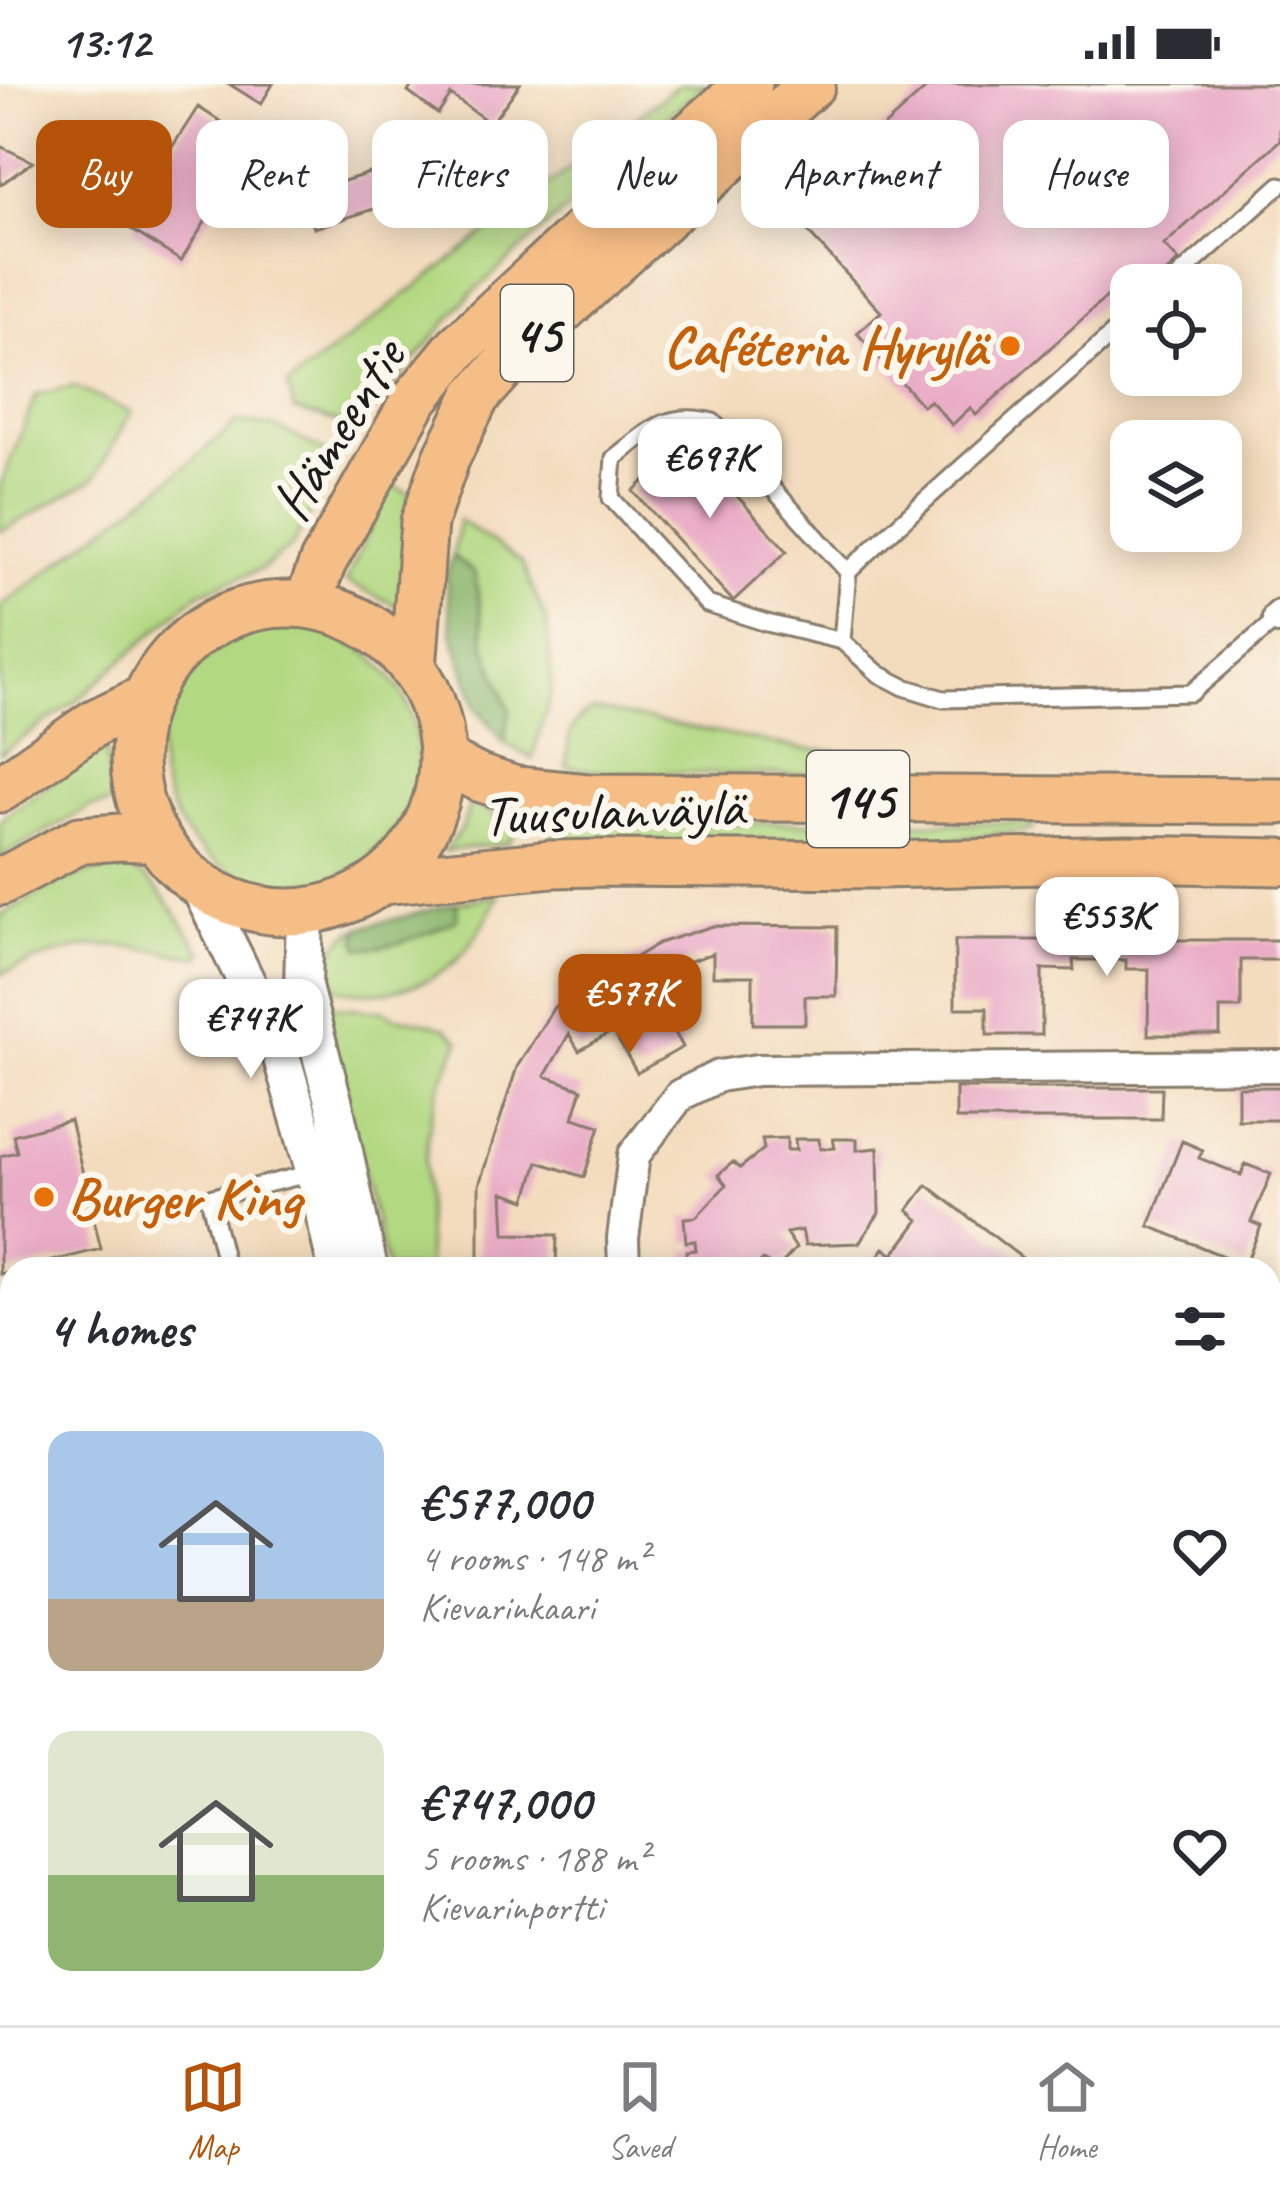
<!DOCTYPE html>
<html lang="en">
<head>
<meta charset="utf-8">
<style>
	body { margin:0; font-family:Caveat,sans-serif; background:#f7f7f7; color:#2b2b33; height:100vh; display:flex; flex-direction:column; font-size:45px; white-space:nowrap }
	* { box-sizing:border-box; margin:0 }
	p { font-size:39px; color:#7c7c81 }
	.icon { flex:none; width:66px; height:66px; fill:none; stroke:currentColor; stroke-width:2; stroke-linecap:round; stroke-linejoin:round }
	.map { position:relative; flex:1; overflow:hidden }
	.sheet { position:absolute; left:0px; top:1173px; width:1281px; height:768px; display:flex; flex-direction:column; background:#fff; border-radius:36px 36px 0 0; box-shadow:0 6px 30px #0003 }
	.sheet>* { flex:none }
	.guide { position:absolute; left:36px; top:36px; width:1209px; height:108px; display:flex; gap:24px }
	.tools { position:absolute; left:1110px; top:180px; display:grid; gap:24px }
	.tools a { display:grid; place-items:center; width:132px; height:132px; border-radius:24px; background:#fff; box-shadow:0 6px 30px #0003; font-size:60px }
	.price { position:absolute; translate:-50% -102px; padding:0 27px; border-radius:24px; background:#fff; color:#222; font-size:39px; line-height:78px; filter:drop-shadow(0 3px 6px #0008) }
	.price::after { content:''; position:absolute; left:50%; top:72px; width:36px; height:27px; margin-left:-18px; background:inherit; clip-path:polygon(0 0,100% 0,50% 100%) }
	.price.active { background:#b45309; color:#fff }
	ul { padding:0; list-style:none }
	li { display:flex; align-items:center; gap:36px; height:300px; padding:0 48px }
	li span { display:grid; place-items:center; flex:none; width:336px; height:240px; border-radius:24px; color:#555 }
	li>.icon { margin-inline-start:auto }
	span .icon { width:144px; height:144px; fill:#fffc; stroke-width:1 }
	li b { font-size:51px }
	h2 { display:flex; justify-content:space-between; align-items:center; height:144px; padding:0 48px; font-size:51px }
	.pill { padding:0 42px; border-radius:24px; background:#fff; box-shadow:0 6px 30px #0003; font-size:42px; line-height:108px }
	.pill.active { background:#b45309; color:#fff }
	.status { display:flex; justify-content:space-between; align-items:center; height:84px; padding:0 60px; background:#fff; direction:ltr }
	.status svg { height:33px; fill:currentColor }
	.dock { display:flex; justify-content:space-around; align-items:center; height:168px; border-top:3px solid #e1e1e2; background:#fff; font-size:33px; color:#7c7c81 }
	.dock a { display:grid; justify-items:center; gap:6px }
	.dock .active { color:#b45309 }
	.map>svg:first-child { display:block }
	.green { fill:#b3d882; stroke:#687a4f; stroke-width:3 }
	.forest { fill:#8eb870; stroke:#556a46; stroke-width:3 }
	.building { fill:#eaadc7 }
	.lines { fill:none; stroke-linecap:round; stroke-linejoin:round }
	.service-casing { stroke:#887c6c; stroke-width:21 }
	.minor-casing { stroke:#887c6c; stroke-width:36 }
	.tertiary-casing { stroke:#887c6c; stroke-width:42 }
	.primary-casing { stroke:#887c6c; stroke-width:51 }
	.service { stroke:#fff; stroke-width:15 }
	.minor { stroke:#fff; stroke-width:30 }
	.tertiary { stroke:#fff; stroke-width:36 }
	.primary { stroke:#f6be87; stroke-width:45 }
	.food-dot { fill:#e8710a; stroke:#fbf7ec; stroke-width:4.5 }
	.labels { text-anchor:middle; stroke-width:12; stroke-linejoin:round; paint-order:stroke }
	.shield { fill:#fbf7ec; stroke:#5f5e5a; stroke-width:3 }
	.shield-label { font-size:54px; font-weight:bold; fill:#1c1c1c }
	.food-label { font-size:57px; font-weight:bold; fill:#c56008; stroke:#fbf7ec; text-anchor:end }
	.street-label { font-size:57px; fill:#1c1c1c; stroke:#fbf7ec }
</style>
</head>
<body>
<div class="status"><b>13:12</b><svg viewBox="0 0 49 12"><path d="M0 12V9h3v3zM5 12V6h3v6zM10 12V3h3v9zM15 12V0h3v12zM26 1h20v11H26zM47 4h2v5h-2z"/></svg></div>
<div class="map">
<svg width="1280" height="1941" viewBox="0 0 1280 1941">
	<rect width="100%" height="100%" fill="#fbf7ec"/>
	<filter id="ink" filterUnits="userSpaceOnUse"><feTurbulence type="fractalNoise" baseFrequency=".00833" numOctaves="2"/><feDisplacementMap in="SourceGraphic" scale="24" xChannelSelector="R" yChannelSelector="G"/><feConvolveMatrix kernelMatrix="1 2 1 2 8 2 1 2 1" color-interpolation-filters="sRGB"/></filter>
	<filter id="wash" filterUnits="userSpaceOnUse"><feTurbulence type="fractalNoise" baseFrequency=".004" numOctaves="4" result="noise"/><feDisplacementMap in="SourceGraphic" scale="48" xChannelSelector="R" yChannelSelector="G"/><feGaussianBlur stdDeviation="2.7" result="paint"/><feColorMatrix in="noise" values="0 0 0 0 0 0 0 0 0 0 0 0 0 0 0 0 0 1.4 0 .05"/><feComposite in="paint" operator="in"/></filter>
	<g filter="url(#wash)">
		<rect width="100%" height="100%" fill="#f3dcbd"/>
		<path class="green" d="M680,0H705L469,212L357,344L294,326L288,301Z
			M72,302L131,328L94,395L0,448V403L36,311Z
			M237,338L274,342L337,374L327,398L293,461L262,485L200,508L76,617L0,670V523L172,394Z
			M390,400L416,413L402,524L346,498Z
			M459,436L521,478L547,538L552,606L532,675L504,658L510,627L485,561L475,490L453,472Z
			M160 672a129 129 0 1 1 258 0a129 129 0 1 1-258 0Z
			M595,626L802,665L907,673L911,692L607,688L566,683C568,658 567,635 595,626Z
			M100,664L106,665L112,716L106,721L90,723L0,773V736Z
			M470,719L496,732L520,734L509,759L444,767L462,745Z
			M557,739H1033L1032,746L934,757H547Z
			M109,785C120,785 130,785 139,790C159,799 188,850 203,869L200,873C165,868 129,860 94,862C62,865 30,879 0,890V832C36,812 68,789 109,785Z
			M498,811C487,835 472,863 451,881C423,904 380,913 345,906C336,904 327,899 319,895C330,873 336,854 360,844L357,854L457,834V819Z
			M323,922L383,927L395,933L425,938L445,944L460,957C447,984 435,1010 430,1039C421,1086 427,1138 428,1185H387Z
			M12,1868V1929H61L73,1941H0V1870Z"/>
		<path class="forest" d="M453,472L475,490L485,561L510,627L504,658L477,624L452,548L446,491Z
			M457,819V835C433,848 387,867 360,864L357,854L360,844Z
			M461,1929H535L546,1941H453Z"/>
		<g id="blocks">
			<path class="building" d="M229,0H273L261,20Z
				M413,0H520L491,40L451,11L438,30L408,8Z
				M931,0H1280V56L1164,161L1179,177L1152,201H1131V211L1121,200L976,331L970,324L952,341L930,316L923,322L857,249L881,228L790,128Z
				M198,23L248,55L213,111L219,115L181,177L132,146L167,91L158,85Z
				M0,62L33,78L0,101Z
				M426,71L437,105L314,144L303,110Z
				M687,357L787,467L733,517L633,407Z
				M713,842L837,843L836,912H805V940H753V892H713V869L673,883L695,922L669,938L683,963L637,989L613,947L579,967L569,950L545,992L582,1005L573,1034L600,1042L584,1093L538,1078L526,1116L503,1108L505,1150L557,1151L556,1185H479V1101L517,983L554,923L659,859Z
				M955,856H1280V876H1241V924H1220V951H1148L1149,885H1126V876H1073L1074,886L1042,885V951H987V924H955Z
				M1238,1003H1280V1036H1238Z
				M956,1004H1162L1161,1035H956Z
				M70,1036L101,1165L0,1190V1072L17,1068L13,1051Z
				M787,1054V1066H796L795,1055H819L820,1065L835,1064L833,1055H857V1066L878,1064L879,1129L859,1159L805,1161L802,1146L786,1149L796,1164L777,1185L763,1176L755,1185H686V1167L696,1166L695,1157L686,1158L684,1134L696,1133L726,1101L718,1091L733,1078L740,1084L764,1065L762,1055Z
				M1182,1057L1203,1066L1199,1074L1241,1091L1245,1080L1271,1090L1251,1138L1261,1142L1245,1181L1149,1142Z
				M927,1101L1030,1180L1027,1185H868L884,1164L893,1171L919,1136L908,1126Z
				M1269,1331L1280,1338V1447L1275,1454L1269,1449Z
				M294,1929H337L328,1941H310Z
				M712,1929H807L795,1941H724Z"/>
		</g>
	</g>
	<g filter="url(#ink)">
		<use href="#blocks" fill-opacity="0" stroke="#887c6c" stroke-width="3"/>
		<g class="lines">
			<defs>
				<path id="service" d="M1169,201L1280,101
					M1131,233C1037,319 939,400 848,488L842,557L879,590L904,603L943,615L1191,609L1278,534
					M842,557L767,539L707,520L611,414L614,374C649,347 667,326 713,338L848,488
					M224,1174L209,1114L316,1088
					M0,1276L12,1292"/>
				<path id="minor" d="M1278,534L1280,532
					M624,1185L623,1154L634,1071L680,1011L719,992L757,986L1280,982
					M0,1519L12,1514
					M1269,1836L1280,1846
					M1060,1941L1071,1929"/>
				<path id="tertiary" d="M197,798L279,964L315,1089L337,1185
					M305,828L303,903L334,1020L369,1185"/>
				<path id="primary" d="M134 674a154 154 0 1 1 308 0a154 154 0 1 1-308 0Z
					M307,521L323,478L415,315L458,263L608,124L749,0
					M413,585L424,438L446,375L476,313L522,262L812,0
					M443,676L479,694L516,706L588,713L1280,717
					M0,705L96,638L146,614
					M382,797L552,780L600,779L882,781L1126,775L1280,778
					M0,798L80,756L120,753L157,755"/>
			</defs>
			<use href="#service" class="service-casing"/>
			<use href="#minor" class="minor-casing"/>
			<use href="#tertiary" class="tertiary-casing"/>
			<use href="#primary" class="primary-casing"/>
			<use href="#service" class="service"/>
			<use href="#minor" class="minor"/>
			<use href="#tertiary" class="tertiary"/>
			<use href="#primary" class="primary"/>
		</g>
	</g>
	<g class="food-dot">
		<circle cx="1010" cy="262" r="12"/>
		<circle cx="44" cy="1113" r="12"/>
	</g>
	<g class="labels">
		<g class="shield">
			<rect x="501" y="201" width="72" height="96" rx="9"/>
			<rect x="807" y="667" width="102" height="96" rx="9"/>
		</g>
		<g class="shield-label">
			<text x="537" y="268">45</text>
			<text x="858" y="734">145</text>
		</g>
		<g class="food-label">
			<text x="986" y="282">Caféteria Hyrylä</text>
			<text x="68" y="1133" text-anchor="start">Burger King</text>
		</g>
		<g class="street-label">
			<text transform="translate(337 345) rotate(-58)" y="20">Hämeentie</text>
			<text transform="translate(613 726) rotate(-2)" y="20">Tuusulanväylä</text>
		</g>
	</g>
</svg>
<div class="tools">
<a><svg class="icon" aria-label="locate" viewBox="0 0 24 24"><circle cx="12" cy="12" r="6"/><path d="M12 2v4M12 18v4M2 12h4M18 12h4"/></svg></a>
<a><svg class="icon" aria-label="layers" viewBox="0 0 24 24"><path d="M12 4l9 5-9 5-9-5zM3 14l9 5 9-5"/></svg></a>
</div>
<b class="price" style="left:710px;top:437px">€697K</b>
<b class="price" style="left:1107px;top:895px">€553K</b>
<b class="price active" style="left:630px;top:972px">€577K</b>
<b class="price" style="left:251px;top:997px">€747K</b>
<div class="guide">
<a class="pill active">Buy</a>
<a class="pill">Rent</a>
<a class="pill">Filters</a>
<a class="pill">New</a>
<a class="pill">Apartment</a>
<a class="pill">House</a>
</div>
<section class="sheet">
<h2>4 homes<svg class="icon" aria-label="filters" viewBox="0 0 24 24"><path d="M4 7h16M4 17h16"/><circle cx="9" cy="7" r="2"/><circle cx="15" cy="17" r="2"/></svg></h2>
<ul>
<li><span style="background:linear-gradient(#a9c7e8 70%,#b9a48a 0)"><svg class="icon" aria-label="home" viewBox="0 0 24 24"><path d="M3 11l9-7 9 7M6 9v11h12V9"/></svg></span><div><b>€577,000</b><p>4 rooms · 148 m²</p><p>Kievarinkaari</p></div><svg class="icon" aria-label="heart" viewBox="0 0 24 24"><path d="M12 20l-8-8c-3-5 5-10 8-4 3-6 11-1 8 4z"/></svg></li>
<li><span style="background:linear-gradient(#dfe7d0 60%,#8fb573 0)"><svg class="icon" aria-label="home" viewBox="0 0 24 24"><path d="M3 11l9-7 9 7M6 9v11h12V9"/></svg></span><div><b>€747,000</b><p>5 rooms · 188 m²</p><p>Kievarinportti</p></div><svg class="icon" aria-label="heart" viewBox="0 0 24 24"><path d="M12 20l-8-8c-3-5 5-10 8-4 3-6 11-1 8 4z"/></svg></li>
</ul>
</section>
</div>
<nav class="dock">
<a class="active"><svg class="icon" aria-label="map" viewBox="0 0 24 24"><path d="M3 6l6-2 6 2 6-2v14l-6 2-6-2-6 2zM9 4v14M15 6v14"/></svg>Map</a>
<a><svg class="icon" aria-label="saved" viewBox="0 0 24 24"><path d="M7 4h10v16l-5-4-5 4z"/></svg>Saved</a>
<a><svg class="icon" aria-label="home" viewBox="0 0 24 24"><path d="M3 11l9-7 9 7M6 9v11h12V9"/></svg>Home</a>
</nav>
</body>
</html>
